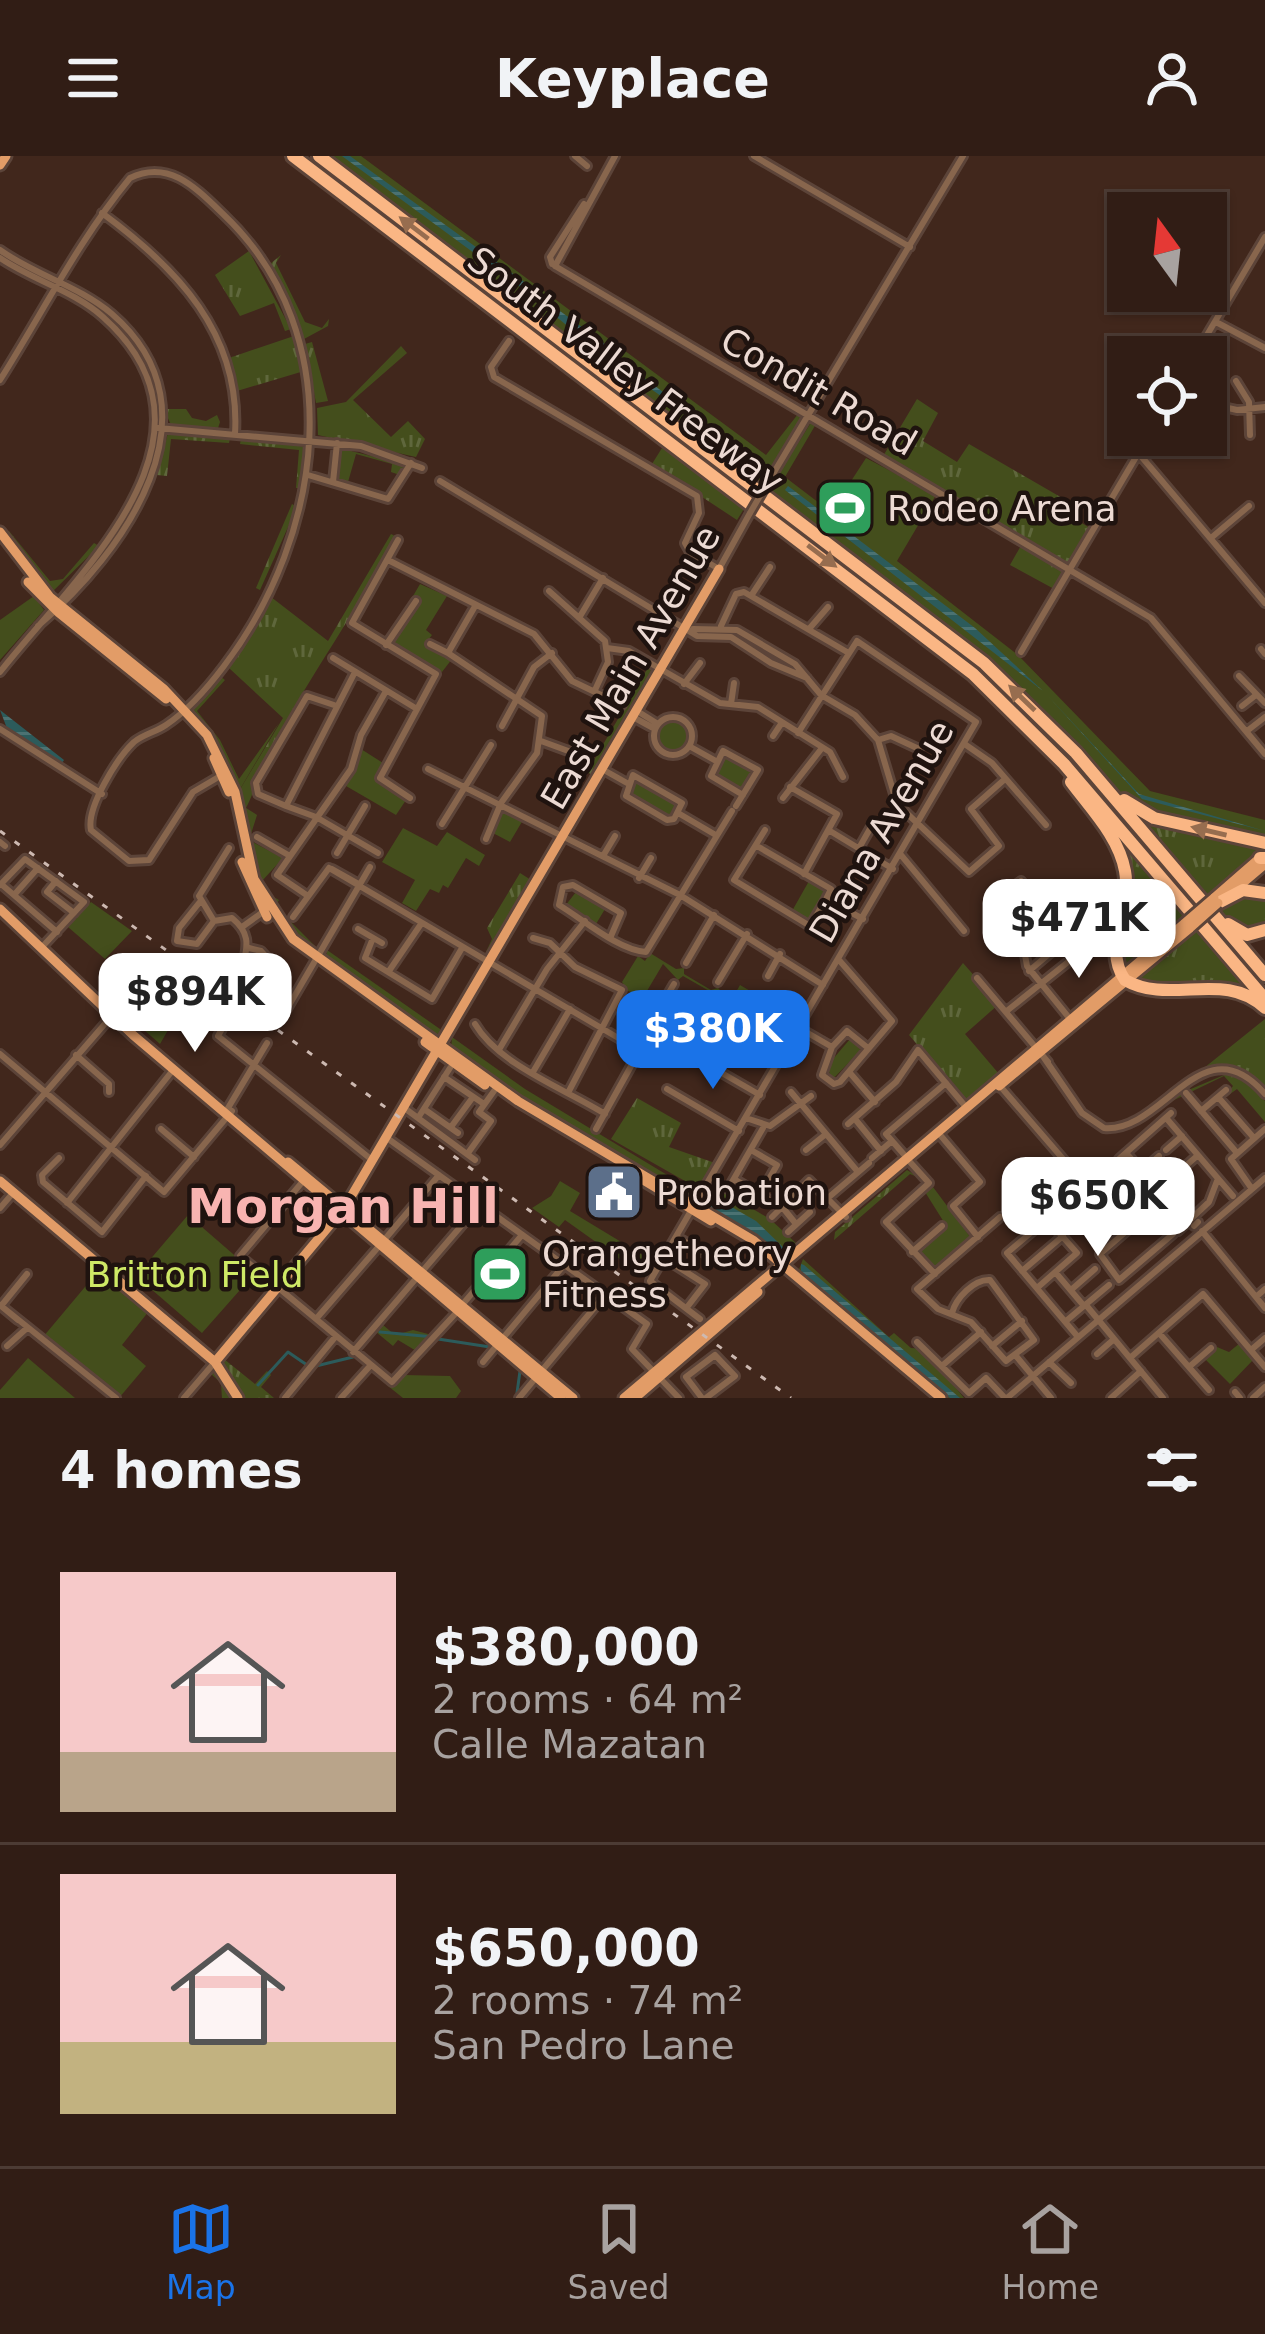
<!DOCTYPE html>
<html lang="en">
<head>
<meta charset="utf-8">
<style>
	body { margin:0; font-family:"DejaVu Sans",sans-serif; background:#39261e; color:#f1f3f6; height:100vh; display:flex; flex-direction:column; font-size:45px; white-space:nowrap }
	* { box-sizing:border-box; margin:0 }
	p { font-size:39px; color:#a8a2a0 }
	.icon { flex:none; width:66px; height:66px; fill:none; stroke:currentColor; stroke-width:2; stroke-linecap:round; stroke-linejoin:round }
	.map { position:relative; height:1242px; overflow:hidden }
	.side { display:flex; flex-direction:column; background:#311d15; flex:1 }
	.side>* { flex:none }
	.needle { width:78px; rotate:345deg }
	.buttons { position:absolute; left:1107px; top:36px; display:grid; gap:24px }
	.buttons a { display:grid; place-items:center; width:120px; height:120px; border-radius:0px; background:#311d15; box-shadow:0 3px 9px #0004,0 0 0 3px #4c3b34; font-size:60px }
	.price { position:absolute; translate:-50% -102px; padding:0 27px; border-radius:24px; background:#fff; color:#222; font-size:39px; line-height:78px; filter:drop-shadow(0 3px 6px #0008) }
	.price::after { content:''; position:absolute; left:50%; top:72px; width:36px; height:27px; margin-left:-18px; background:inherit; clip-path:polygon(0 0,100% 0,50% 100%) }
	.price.selected { background:#1a73e8; color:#fff }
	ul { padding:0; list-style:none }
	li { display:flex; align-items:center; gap:36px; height:300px; padding:0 60px }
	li+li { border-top:3px solid #4c3b34 }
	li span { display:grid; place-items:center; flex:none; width:336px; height:240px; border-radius:0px; color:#555 }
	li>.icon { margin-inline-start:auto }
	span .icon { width:144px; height:144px; fill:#fffc; stroke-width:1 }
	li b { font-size:51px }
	h2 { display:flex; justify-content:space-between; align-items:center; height:144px; padding:0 60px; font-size:51px }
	header { display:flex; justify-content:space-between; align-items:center; height:156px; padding:0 60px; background:#311d15; font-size:54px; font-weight:600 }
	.menu { display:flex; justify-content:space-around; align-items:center; height:168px; border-top:3px solid #4c3b34; background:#311d15; font-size:33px; color:#a8a2a0 }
	.menu a { display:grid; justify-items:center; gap:6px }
	.menu .selected { color:#1a73e8 }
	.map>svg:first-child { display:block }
	.grass { fill:url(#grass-tufts) }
	.park { fill:#444e1c }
	.water { fill:url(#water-rules) }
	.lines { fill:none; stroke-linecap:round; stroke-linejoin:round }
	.stream { stroke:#2c5b5b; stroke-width:3 }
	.minor-casing { stroke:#5c4439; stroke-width:12 }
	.major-casing { stroke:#5c4439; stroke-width:15 }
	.highway-casing { stroke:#5c4439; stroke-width:18 }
	.minor { stroke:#88664d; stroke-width:6 }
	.major { stroke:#e29c67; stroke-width:9 }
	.highway { stroke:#fab684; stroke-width:12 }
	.rail { stroke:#cdb9b1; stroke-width:3; stroke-dasharray:6 12; stroke-linecap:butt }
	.minor-bridge-casing { stroke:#5c4439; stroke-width:12; stroke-linecap:butt }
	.major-bridge-casing { stroke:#5c4439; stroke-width:15; stroke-linecap:butt }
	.minor-bridge { stroke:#88664d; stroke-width:6 }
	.major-bridge { stroke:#e29c67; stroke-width:9 }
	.oneway { fill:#976d4f }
	.labels { text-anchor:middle; stroke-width:9; stroke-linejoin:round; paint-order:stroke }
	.street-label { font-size:36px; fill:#ecdad3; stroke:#1f130f }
	.poi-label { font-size:36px; fill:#ecdad3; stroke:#1f130f; text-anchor:start }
	.park-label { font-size:36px; fill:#cfe966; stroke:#1f130f }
	.district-label { font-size:48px; font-weight:bold; fill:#f8b4b1; stroke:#1f130f }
</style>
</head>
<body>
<header><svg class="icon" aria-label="menu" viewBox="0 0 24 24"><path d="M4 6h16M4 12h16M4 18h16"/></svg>Keyplace<svg class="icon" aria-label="person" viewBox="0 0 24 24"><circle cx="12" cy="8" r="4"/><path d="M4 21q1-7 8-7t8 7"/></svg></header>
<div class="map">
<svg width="1265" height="1242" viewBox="0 0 1265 1242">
	<defs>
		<pattern id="grass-tufts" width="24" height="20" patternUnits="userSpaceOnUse" patternTransform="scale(3)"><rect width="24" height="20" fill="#444e1c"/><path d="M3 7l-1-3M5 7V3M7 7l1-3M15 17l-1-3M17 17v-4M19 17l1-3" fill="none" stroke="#5f673c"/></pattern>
		<pattern id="water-rules" width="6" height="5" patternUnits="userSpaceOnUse" patternTransform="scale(3)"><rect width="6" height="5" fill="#2c5b5b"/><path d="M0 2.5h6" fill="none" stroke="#4b7272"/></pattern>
	</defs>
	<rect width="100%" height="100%" fill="#41271c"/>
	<path class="grass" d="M249,95L291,173L285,175L274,147L240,160L215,119Z
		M281,99L276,107L305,166L322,172L329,163L328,170L304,183L270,108Z
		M294,180L304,215L237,235L229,202Z
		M312,186L328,245L316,247L305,188Z
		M401,190L407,197L353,244L391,281L408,265L425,283L416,301L318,279L317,252L346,246Z
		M917,243L938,257L923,285L957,306L969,288L1076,350L1071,361L1092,373L1056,434L1010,409L1023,386L882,302Z
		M164,253H186L192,262L206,265L217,259L220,266L218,272L171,269Z
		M168,277H171L230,282L229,287L171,283L167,320L157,319Z
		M241,283L306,291L301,332H296L299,294L240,288Z
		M339,292L407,309L400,319L391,316L392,308L356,298L348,326L339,324Z
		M662,292L747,348L737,364L652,308Z
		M292,348L297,351L260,434L256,432Z
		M9,375L50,425L63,423L94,387L99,390L50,438L5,380Z
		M391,378L395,380C353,463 313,514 270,594C259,614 256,633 246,652L257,659L249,684L239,635L283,562L229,512L271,441L328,485Z
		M649,510L652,517L592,619L587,616Z
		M1139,661L1265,690V692L1207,740Z
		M1106,667L1187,759L1121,812L1130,716Z
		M520,717L531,724L485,798L492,783L487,772Z
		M1241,738L1265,742V769L1254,775L1234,769L1218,754Z
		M1198,772L1257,840L1133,824Z
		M963,807L999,848L965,878L999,918L966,946L909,879Z
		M1265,863V933C1244,910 1228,904 1199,916Z
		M1229,917L1247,924L1265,945V966L1237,933L1223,943L1233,930L1224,920L1170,946L1167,943Z
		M637,942L681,967L669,991L715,1007L699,1033L611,983Z
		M907,1014L920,1022L910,1018L834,1084L835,1076Z
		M224,1203L255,1228L267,1215L271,1219L261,1231L274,1242H222L221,1227L211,1218Z"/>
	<path class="park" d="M331,0H361L766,299L798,258L802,260L761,327Z
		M812,265L816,268L785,321L831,356L866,302L936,339L897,405L1018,499L1150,635L1265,664V681L1154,659L1127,643L989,503L769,333Z
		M420,428L447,440L426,474L432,479L425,488L452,503L442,516L392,487L421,446L413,440Z
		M34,440L44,454L0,504V464Z
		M220,520L225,524L197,555L220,584L239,623L279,567L239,635L249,684L283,702L262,725L267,737L279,744L275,750L318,793L314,795C254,759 256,697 238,638C229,607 212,580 192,555Z
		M656 580a16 16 0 1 1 32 0a16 16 0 1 1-32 0Z
		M361,593L383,607L377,620L406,644L396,659L346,630Z
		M723,598L754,614L743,634L713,618Z
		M635,622L677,646L674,658L667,661L629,640Z
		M505,654L523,664L510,686L491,676Z
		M403,672L437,690L447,676L485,699L479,710L466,702L448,732L443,729L439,737L430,733L416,755L402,747L415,724L382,706Z
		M809,725L827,735L810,765L792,755Z
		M576,736L605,753L596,768L565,750Z
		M91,746L132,775L105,803L68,771Z
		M327,794L440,873V876L434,881L325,805Z
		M650,797L676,813L684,812V818L711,834L718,832L731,845L740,829L774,849L769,858L794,874L778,902L721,868L730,847L714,844L711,836L683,820L678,824L663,808L644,840L628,835L622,826L638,800L645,805Z
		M174,804L198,822L160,888L135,866Z
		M452,881L525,933L697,1037L687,1041L531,949L451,894Z
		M850,883L861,894L832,924L827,910Z
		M560,1025L580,1037L570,1055L656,1107L645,1121L565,1064L559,1071L532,1052L551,1040Z
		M712,1029L770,1063L797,1088L777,1098L704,1051Z
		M933,1031L971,1082L937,1112L918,1096L947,1071L925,1036Z
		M188,1059L255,1117L202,1177L136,1120Z
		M803,1103L889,1181L894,1177L911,1192L925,1193L964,1242H945L798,1116Z
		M100,1113L149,1155L122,1189L146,1210L119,1242L43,1181Z
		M383,1169L395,1179L413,1174L432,1179L418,1196L398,1184L393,1190L376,1176Z
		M1240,1187L1254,1203L1230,1228L1204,1202L1217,1191L1229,1196Z
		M28,1202L75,1242H0V1234Z
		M404,1219L450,1220L461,1235L456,1242H403L388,1230Z"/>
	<path class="water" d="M342,0H350L534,133V141Z
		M541,141L609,191L603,199L537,145Z
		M612,192L611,197L763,311L605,201Z
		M788,330L975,472L1043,535L785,334Z
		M1047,539L1139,638L1265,675L1142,643Z
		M0,554L64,604L62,607L8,575Z
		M709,1038L756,1065L787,1095L779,1097L703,1046Z
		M801,1108L804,1109L960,1242H950L801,1117Z"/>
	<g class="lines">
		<path class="stream" d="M380,1176L434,1181
			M438,1183L490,1191
			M316,1210L353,1201
			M258,1229L288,1196L307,1209
			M517,1237L520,1215"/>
		<defs>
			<path id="minor" d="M575,0L587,10
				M754,0L910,91
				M102,57C177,112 241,178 235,278
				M0,94C35,119 79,130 112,158C225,256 124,397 38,470
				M0,102C32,124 74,135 103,161C238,281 76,419 0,516
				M552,108L550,101L584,48
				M555,110L1151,462L1265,598
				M555,110L615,0
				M1216,166L1265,192
				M509,185L491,211L494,221L697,340L699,357L685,387L690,396L719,413L750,357
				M1194,201L1265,81
				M0,224C43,156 78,85 130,22C169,3 196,32 223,58C352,180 324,379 224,510C209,530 187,555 166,569C156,576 144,578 134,586C117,602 86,652 91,674L129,705L149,704L193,636L222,619
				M1236,225L1249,246L1250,279
				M1206,247L1237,254L1265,251
				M158,272L361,290L422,312
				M1140,299L1265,447
				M308,319L388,343L411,307
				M440,325L697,480L731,481L771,507L807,522
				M333,326L337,287
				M767,328L963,0
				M1211,382L1249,350
				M398,384L352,467L436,518L380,622L410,642
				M388,404L534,478L572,525L622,549
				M549,435L605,485L608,506L595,534
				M751,440L770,411
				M579,462L603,422
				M721,470L736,438L744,436L847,496
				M693,473L737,474L795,508L821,539L855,559L878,584L897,648L969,716L999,690L971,653L1005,623
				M809,473L828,451
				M430,488L448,497L474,452
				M386,489L416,445
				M607,492L629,495L720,547L758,551L830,596L843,621
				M1261,493L1265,498
				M1021,496L1149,279
				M448,497L542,560L537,597L501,647L486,683
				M333,502L417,553
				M355,516L286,650L316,661L378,697
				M1239,520L1265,547
				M684,528L700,507
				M731,548L734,527
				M1242,550L1256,539
				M637,555L658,568
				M633,561L655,573
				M654 580a19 19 0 1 1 38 0a19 19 0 1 1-38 0Z
				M502,570L534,511L552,497
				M0,573L102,638
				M1247,575L1265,561
				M773,580L781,568
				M878,584L891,580L919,593
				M541,585L571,596L582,583
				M966,589L992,607L1046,669
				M689,590L716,605
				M428,613L680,739L823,829
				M602,613L627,627
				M633,619L682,647L674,663L667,664L626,640Z
				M790,631L837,658L804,718
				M783,642L822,592
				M286,650L258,638L256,627L307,540L334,549
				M736,650L758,614L723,595L711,620L743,639
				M678,657L714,678
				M442,668L491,589
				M765,674L734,724L810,770L826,743
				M830,675L893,713
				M257,681L290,700
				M0,686L5,690
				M757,690L831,733L826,743
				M859,692L871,671
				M337,697L365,650
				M901,699L964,775
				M603,700L615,680
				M329,712L620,883L668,886L760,939
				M332,713L357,727
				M639,722L651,702
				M56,725L47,736L74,757
				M1,728L57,776
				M0,729L25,703L84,746L42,791
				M14,739L38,712
				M308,740L277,719L351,613L361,579L386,535
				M826,743L863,763
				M199,747L179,772L177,785L197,788L214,765
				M293,761L329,712
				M1000,761L1029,736
				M214,765L232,762C260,785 238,802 243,829L283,859
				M214,765L199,740L229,692
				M242,771L263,756
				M358,773L382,787
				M611,780L621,757L573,729L563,731L559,749C584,764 618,794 646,796L732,655
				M1017,781L1046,756
				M373,782L365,802L432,843L462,792
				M533,782L550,787L575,811L622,834L569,935
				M249,792L261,795L282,818L267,848
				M839,804L892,865L840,926L834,928L822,919L832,891L847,875L868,892
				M686,807L714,759
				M389,815L421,768
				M1029,815L1068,782
				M768,820L780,798
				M977,822L1048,906
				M718,826L747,778
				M1008,854L1078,798L1103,769
				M229,860L218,880L372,1004
				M281,863L370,711
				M1070,863L1027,810L1023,788L992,746L1021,725L1078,798
				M475,868C499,909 565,933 605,958
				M799,872L832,891
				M651,884L654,862L674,828
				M500,892L547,813L585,765
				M682,894L709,849
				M1040,896L1082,957L1104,972C1164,977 1202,865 1265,938
				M0,898L164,1036L232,955
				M76,899L109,928V936
				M717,914L728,896
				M533,916L570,853
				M850,917L875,946
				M444,921L484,948
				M1000,930L1076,1018
				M667,933L739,975
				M791,936L858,1016
				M1186,937L1237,997
				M1218,941L1254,982
				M403,951L475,1004
				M228,952L267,887
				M424,953L458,977
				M1201,955L1226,934
				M418,962L450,912
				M746,962L770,970L811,940
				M855,963L881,995
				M1167,963L1233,1040
				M848,968L896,926L918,894L966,951
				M451,971L473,941
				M161,973L194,1001
				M596,973L635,903L638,886
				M941,980L980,1026L953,1050L978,1081
				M387,982L647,1168L632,1193L679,1242
				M0,989L116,855
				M751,994L777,1009L760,1039
				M806,994L826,978
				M1166,994L1182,980
				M468,997L491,965L479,956L494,935
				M1127,998L1186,1065
				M59,1002L42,1019L43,1026L102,1076L146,1020
				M872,1002L892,985
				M907,1002L886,978L946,927
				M1119,1003L1171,957
				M910,1006L929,1027L886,1066L935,1118
				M1181,1014L1197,1000
				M1142,1015L1159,1000
				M734,1023L783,1052L796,1068
				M304,1024L240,1100L392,1226L457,1156
				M728,1033L763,972
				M1159,1033L1174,1019
				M1252,1033L1231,1003L1265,973
				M829,1041L869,1007
				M67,1047L173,914
				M0,1052L13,1037
				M1152,1053L1173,1078L1119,1124L1100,1098Z
				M772,1061L809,1024L846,1061
				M1194,1070L1198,1066
				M1178,1075L1209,1046L1217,1025
				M1202,1075L1265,1152
				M788,1076L810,1056
				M677,1081L711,1101
				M385,1083L439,1019
				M912,1096L942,1070
				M664,1102L705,1128L688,1150
				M1022,1115L1063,1080
				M1056,1117L1084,1150
				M1037,1132L1077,1097L1047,1063L1007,1097L1078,1181
				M1071,1134L1095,1113
				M1256,1141L1265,1133
				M0,1149L116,1242
				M462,1149L522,1079
				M1086,1149L1163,1242
				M1,1150L27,1118
				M1,1150L18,1164
				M952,1157C956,1142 974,1123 990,1124L1034,1184L1006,1205L971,1166L938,1153L917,1133L1000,1061
				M316,1163L380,1089
				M700,1163L650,1125L976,566L857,485L798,577
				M1066,1165L1109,1129
				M1159,1177L1209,1234
				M917,1186L969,1237L986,1222L1005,1242
				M7,1190L27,1172
				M992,1190L1022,1165
				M1251,1194L1265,1182
				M353,1196L480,1048
				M1097,1198L1113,1184
				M1016,1200L1051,1242
				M1130,1202L1203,1138L1265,1211
				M483,1206L564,1109
				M1049,1206L1071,1227
				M943,1209L981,1176
				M1189,1211L1211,1192
				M1235,1236L1240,1242
				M184,1242L215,1206
				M285,1242L336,1180
				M341,1242L370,1210
				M519,1242L605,1139
				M702,1242L686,1221L715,1199L735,1220L706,1242
				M1007,1242L1265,1022
				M1111,1242L1141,1215
				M1253,1242L1265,1231"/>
			<path id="major" d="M0,9L6,0
				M0,376L50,441L164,533L207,579L235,636L254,723L293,783L518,945L753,1084L941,1242
				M28,426L59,457L166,543
				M214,602L229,636
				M242,706L267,761
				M1232,736L1265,708
				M1214,742L1261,701
				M0,753L133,879L561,1242
				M425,886L485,929
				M999,930L1190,772
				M288,1006L573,1242
				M638,1021L711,1065
				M0,1025L215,1206L238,1242
				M215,1206L345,1051L719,413
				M624,1242L1185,767
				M635,1242L758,1136"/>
			<path id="highway" d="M293,0L973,518L1064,608L1265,843
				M319,0L984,507L1076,597L1265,819
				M1071,626C1091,653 1119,681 1125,715C1132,751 1102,792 1125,824C1170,850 1224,813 1265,852
				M1124,644L1154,662L1265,687
				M1260,702H1265
				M1218,747L1243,734L1265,737
				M1228,768L1247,779L1265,774"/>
		</defs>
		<use href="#minor" class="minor-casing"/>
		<use href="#major" class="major-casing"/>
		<use href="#highway" class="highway-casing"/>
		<use href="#minor" class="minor"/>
		<use href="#major" class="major"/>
		<use href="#highway" class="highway"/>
		<path class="rail" d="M0,675L791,1242"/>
		<defs>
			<path id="minor-bridge" d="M750,357L767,328"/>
			<path id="major-bridge" d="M1185,767L1214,742
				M1190,772L1218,747"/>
		</defs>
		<use href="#minor-bridge" class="minor-bridge-casing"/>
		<use href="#major-bridge" class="major-bridge-casing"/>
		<use href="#minor-bridge" class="minor-bridge"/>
		<use href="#major-bridge" class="major-bridge"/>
	</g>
	<defs><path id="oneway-solid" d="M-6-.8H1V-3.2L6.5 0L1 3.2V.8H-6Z" transform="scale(3)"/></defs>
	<g class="oneway">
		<use href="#oneway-solid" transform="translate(414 72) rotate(-143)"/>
		<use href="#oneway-solid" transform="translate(822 400) rotate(37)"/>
		<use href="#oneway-solid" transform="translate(1022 542) rotate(-136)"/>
		<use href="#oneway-solid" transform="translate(1209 675) rotate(-167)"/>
	</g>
	<defs>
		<symbol id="stadium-square" viewBox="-11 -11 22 22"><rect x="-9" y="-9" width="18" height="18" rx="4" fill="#2e9e5b" stroke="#1f130f"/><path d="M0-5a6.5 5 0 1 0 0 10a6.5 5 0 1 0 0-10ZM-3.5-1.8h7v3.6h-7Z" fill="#fff"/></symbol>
		<symbol id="civic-square" viewBox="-11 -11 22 22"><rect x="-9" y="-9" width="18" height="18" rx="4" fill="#5c6f8a" stroke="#1f130f"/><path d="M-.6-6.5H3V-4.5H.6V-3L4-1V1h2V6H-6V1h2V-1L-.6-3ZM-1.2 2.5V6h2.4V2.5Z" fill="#fff"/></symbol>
	</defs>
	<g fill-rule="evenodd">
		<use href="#stadium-square" x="812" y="319" width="66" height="66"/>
		<use href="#civic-square" x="581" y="1003" width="66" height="66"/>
		<use href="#stadium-square" x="467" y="1085" width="66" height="66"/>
	</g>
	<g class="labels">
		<g class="street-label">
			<text transform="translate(626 214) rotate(37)" y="13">South Valley Freeway</text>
			<text transform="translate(819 235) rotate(30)" y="13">Condit Road</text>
			<text transform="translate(630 511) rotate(-60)" y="13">East Main Avenue</text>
			<text transform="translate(881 675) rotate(-60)" y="13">Diana Avenue</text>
		</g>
		<g class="poi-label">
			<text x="887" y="365">Rodeo Arena</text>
			<text x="656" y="1049">Probation</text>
			<text x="542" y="1110">Orangetheory<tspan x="542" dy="41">Fitness</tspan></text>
		</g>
		<g class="park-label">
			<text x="195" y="1131">Britton Field</text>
		</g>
		<g class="district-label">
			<text x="343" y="1067">Morgan Hill</text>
		</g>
	</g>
</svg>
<div class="buttons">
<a><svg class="needle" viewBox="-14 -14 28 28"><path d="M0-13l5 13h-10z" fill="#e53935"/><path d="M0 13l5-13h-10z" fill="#a8a2a0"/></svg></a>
<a><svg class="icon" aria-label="locate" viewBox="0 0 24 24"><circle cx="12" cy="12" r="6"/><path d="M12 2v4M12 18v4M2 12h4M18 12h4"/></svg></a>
</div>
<b class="price" style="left:1079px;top:825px">$471K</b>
<b class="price" style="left:195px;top:899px">$894K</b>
<b class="price selected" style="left:713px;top:936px">$380K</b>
<b class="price" style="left:1098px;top:1103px">$650K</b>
</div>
<section class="side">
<h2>4 homes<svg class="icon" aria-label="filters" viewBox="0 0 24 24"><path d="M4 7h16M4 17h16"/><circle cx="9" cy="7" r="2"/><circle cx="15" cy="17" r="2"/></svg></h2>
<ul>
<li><span style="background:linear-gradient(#f6c9c9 75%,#b9a48a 0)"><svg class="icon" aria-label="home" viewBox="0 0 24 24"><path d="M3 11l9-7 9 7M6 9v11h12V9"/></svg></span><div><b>$380,000</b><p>2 rooms · 64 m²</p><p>Calle Mazatan</p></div></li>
<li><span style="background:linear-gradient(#f6c9c9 70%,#c2b280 0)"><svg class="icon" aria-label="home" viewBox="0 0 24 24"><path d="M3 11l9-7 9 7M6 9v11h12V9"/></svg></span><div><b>$650,000</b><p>2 rooms · 74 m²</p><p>San Pedro Lane</p></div></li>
</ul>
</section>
<nav class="menu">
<a class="selected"><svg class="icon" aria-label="map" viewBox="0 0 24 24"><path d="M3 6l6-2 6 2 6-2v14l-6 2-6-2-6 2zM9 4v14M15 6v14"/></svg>Map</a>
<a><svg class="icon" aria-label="saved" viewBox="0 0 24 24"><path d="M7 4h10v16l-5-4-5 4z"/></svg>Saved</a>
<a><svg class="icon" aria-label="home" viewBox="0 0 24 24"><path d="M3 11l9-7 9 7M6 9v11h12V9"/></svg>Home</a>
</nav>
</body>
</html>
